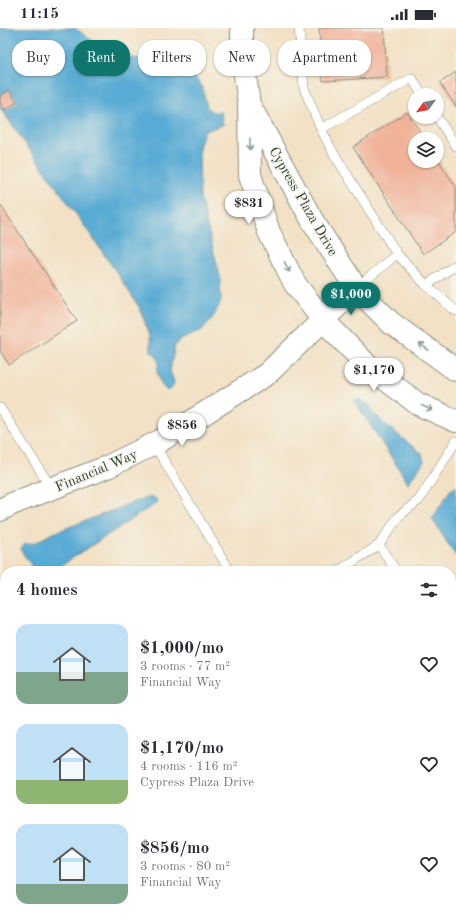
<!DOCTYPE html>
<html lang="en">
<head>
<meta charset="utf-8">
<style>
	body { margin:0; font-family:"Old Standard TT",serif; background:#f7f7f7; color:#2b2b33; height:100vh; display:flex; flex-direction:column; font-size:15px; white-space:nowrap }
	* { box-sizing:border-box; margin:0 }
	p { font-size:13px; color:#7c7c81 }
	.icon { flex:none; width:22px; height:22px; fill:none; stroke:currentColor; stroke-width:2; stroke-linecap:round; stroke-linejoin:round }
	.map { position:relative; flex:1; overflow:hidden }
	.drawer { position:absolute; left:0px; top:538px; width:456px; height:356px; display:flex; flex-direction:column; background:#fff; border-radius:16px 16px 0 0; box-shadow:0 1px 3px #0004 }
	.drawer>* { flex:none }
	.hud { position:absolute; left:12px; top:12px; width:432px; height:36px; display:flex; gap:8px }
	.needle { width:26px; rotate:238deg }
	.buttons { position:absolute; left:408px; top:60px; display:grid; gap:8px }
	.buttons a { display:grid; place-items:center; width:36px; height:36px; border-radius:50%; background:#fff; box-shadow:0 1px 3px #0004; font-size:20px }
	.price { position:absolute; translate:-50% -34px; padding:0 9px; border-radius:14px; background:#fff; color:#222; font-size:13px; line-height:26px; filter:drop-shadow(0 1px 2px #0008) }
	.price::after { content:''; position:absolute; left:50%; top:24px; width:12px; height:9px; margin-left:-6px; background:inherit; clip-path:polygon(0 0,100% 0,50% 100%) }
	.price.on { background:#0f766e; color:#fff }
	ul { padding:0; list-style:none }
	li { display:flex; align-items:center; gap:12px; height:100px; padding:0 16px }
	li span { display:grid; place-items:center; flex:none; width:112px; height:80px; border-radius:12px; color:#555 }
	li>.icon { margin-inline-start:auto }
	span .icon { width:48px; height:48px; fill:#fffc; stroke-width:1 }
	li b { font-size:17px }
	h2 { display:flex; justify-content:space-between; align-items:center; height:48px; padding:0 16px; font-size:17px }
	.pill { padding:0 14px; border-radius:16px; background:#fff; box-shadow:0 1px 3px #0004; font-size:14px; line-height:36px }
	.pill.on { background:#0f766e; color:#fff }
	.status { display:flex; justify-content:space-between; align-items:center; height:28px; padding:0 20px; background:#fff; direction:ltr }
	.status svg { height:11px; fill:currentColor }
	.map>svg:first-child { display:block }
	.forest { fill:#70ab6a; stroke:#48744f }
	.water { fill:#59abd4; stroke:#3c7484 }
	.building { fill:#f0b39a }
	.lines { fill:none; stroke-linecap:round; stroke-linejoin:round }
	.lane-casing { stroke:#888f7c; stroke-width:10 }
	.secondary-casing { stroke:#888f7c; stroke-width:24 }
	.lane { stroke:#fff; stroke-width:9 }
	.secondary { stroke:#fff; stroke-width:22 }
	.oneway { stroke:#8f9e9a }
	.labels { text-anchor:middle; stroke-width:3; stroke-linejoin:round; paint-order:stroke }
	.street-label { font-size:14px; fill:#1f3d34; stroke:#f7f3e8 }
</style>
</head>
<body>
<div class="status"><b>11:15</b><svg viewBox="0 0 49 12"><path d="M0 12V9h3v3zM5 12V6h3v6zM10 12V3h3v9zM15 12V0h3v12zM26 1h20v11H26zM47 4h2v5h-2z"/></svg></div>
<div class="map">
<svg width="456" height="894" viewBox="0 0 456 894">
	<rect width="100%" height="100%" fill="#f7f3e8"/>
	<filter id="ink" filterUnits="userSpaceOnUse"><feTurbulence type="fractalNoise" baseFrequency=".025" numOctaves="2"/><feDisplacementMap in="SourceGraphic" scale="8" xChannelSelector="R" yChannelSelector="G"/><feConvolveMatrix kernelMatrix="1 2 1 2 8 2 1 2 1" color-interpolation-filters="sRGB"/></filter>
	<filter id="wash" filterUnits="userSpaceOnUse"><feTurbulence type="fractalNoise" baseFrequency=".012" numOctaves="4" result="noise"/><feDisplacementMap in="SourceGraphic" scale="16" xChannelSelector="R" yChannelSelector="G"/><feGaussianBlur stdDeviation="0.9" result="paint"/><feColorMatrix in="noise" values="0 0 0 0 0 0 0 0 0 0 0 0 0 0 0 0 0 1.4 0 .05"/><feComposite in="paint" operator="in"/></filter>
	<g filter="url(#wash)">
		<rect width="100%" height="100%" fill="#f2e1c5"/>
		<path class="forest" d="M0,757L5,765V889H83L86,894H0Z"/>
		<path class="water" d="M0,0H75L94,14L127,29L185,39L202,58L207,79L212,84H221L223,97L204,103L199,120L200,170L220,248L221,273L214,288L202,302L181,312L175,317L170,343L174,353L173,359L167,363L162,358L157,344L159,334L155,326L151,324L150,307L139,279L119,248L79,190L26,117L0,79Z
			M360,371L363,374L369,376L373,384L387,398L422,426L424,434L408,455L354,372Z
			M456,458V528L432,491L451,461Z
			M154,469L158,474L53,543H35L20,521L25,516L34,515L51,506L142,471Z"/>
		<g id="blocks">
			<path class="building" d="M319,0H384L387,49L323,53Z
				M456,44V79L440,55Z
				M9,62L17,74L5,82L0,75V68Z
				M407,84L425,111H415V133H437V130L456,159V204L423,226L353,119Z
				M0,176L77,293L9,337L0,323Z"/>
		</g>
	</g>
	<g filter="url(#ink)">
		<use href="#blocks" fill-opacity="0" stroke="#888f7c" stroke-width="1"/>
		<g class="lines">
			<defs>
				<path id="lane" d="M299,0L304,60L321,101L334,126L397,226
					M437,89L456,118
					M321,101L412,50L422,67
					M426,257L456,237
					M356,260L397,226L426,257L456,283
					M0,380L52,461
					M154,416L230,543
					M379,517L396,543
					M338,543L379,517L399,488L419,472L456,413
					M0,557L5,558
					M451,627L456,635
					M0,703L5,711
					M451,767L456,757
					M119,889L122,894
					M388,894L390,889"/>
				<path id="secondary" d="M242,0V24L249,77L250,147L269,204L295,256L323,292L368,338L418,376L456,393
					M251,80L312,192L356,260L391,295L456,342
					M0,482L14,475L107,439L160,413L267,346L356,260"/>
			</defs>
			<use href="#lane" class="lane-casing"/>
			<use href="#secondary" class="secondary-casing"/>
			<use href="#lane" class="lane"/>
			<use href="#secondary" class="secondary"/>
		</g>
		<defs><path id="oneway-shaft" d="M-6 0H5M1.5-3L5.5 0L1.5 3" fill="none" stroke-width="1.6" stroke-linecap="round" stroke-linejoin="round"/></defs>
		<g class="oneway">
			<use href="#oneway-shaft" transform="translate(250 116) rotate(89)"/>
			<use href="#oneway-shaft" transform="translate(287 239) rotate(63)"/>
			<use href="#oneway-shaft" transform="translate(424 319) rotate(-145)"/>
			<use href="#oneway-shaft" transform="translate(427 380) rotate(24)"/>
		</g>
	</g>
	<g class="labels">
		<g class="street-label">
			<text transform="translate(304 173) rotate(60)" y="5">Cypress Plaza Drive</text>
			<text transform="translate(96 442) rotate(-23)" y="5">Financial Way</text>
		</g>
	</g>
</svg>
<div class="buttons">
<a><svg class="needle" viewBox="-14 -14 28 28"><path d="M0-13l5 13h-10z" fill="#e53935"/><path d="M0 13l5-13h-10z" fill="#7c7c81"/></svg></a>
<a><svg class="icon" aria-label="layers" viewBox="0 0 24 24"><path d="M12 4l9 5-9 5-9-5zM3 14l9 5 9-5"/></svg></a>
</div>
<b class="price" style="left:249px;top:197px">$831</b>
<b class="price on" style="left:351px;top:288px">$1,000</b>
<b class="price" style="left:374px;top:364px">$1,170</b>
<b class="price" style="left:182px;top:419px">$856</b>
<div class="hud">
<a class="pill">Buy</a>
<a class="pill on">Rent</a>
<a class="pill">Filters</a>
<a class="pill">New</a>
<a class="pill">Apartment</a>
</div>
<section class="drawer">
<h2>4 homes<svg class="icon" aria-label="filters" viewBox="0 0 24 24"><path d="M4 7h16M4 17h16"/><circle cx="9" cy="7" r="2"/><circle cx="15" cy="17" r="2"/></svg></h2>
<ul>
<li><span style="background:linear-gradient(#bfe0f5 60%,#7fa58c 0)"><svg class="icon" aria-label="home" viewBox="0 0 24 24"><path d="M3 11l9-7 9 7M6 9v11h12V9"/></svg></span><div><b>$1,000/mo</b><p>3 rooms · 77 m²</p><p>Financial Way</p></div><svg class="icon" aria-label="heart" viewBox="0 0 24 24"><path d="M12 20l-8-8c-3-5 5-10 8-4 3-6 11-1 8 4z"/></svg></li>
<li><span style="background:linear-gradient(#bfe0f5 70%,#8fb573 0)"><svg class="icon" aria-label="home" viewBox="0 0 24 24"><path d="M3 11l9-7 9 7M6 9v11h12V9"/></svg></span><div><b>$1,170/mo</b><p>4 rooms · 116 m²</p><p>Cypress Plaza Drive</p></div><svg class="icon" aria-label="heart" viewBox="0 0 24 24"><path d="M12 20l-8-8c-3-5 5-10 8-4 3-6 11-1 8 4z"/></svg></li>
<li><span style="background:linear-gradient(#bfe0f5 75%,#7fa58c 0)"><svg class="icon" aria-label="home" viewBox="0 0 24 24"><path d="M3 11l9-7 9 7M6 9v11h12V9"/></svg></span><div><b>$856/mo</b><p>3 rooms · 80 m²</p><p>Financial Way</p></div><svg class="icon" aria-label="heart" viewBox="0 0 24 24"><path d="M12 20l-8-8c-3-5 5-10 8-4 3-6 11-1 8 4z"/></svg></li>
</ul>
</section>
</div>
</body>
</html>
